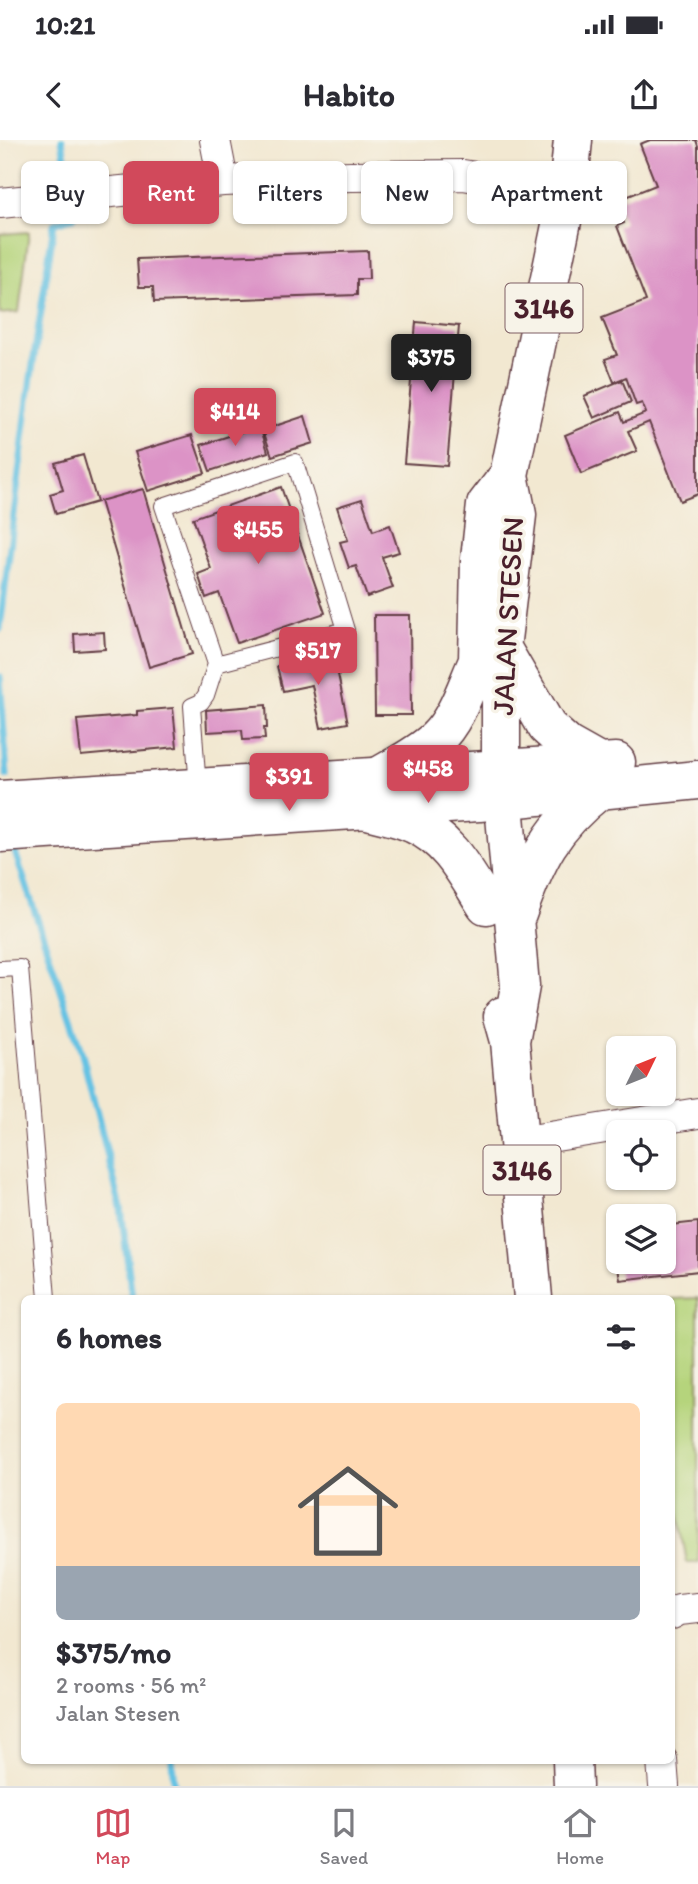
<!DOCTYPE html>
<html lang="en">
<head>
<meta charset="utf-8">
<style>
	body { margin:0; font-family:Itim,sans-serif; background:#f7f7f7; color:#2b2b33; height:100vh; display:flex; flex-direction:column; font-size:26px; white-space:nowrap }
	* { box-sizing:border-box; margin:0 }
	p { font-size:23px; color:#7c7c81 }
	.icon { flex:none; width:38px; height:38px; fill:none; stroke:currentColor; stroke-width:2; stroke-linecap:round; stroke-linejoin:round }
	.map { position:relative; flex:1; overflow:hidden }
	.panel { position:absolute; left:21px; top:1155px; width:654px; height:469px; display:flex; flex-direction:column; background:#fff; border-radius:10px; box-shadow:0 2px 5px #0004 }
	.panel>* { flex:none }
	.top-card { position:absolute; left:21px; top:21px; width:656px; height:63px; display:flex; gap:14px }
	.needle { width:46px; rotate:47deg }
	.controls { position:absolute; left:606px; top:896px; display:grid; gap:14px }
	.controls a { display:grid; place-items:center; width:70px; height:70px; border-radius:10px; background:#fff; box-shadow:0 2px 5px #0004; font-size:35px }
	.price { position:absolute; translate:-50% -60px; padding:0 16px; border-radius:7px; background:#d1495b; color:#fff; font-size:23px; line-height:46px; filter:drop-shadow(0 2px 4px #0008) }
	.price::after { content:''; position:absolute; left:50%; top:42px; width:21px; height:16px; margin-left:-10px; background:inherit; clip-path:polygon(0 0,100% 0,50% 100%) }
	.price.selected { background:#222; color:#fff }
	ul { padding:0; list-style:none }
	li { display:grid; align-content:center; gap:14px; height:371px; padding:0 35px }
	li+li { border-top:2px solid #e1e1e2 }
	li span { display:grid; place-items:center; height:217px; border-radius:10px; color:#555 }
	li>.icon { margin-inline-start:auto }
	span .icon { width:126px; height:126px; fill:#fffc; stroke-width:1 }
	li b { font-size:30px }
	h2 { display:flex; justify-content:space-between; align-items:center; height:84px; padding:0 35px; font-size:30px }
	.chip { padding:0 24px; border-radius:10px; background:#fff; box-shadow:0 2px 5px #0004; font-size:24px; line-height:63px }
	.chip.selected { background:#d1495b; color:#fff }
	.status { display:flex; justify-content:space-between; align-items:center; height:49px; padding:0 35px; background:#fff; direction:ltr }
	.status svg { height:19px; fill:currentColor }
	header { display:flex; justify-content:space-between; align-items:center; height:91px; padding:0 35px; background:#fff; font-size:32px; font-weight:700 }
	.tab-bar { display:flex; justify-content:space-around; align-items:center; height:98px; border-top:2px solid #e1e1e2; background:#fff; font-size:19px; color:#7c7c81 }
	.tab-bar a { display:grid; justify-items:center; gap:4px }
	.tab-bar .selected { color:#d1495b }
	.map>svg:first-child { display:block }
	.green { fill:#b5d47b; stroke:#807a53; stroke-width:2 }
	.lines { fill:none; stroke-linecap:round; stroke-linejoin:round }
	.stream { stroke:#65c2e3; stroke-width:7 }
	.building { fill:#dc93c6 }
	.service-casing { stroke:#633d44; stroke-width:18 }
	.minor-casing { stroke:#633d44; stroke-width:32 }
	.secondary-casing { stroke:#633d44; stroke-width:41 }
	.primary-casing { stroke:#633d44; stroke-width:41 }
	.service { stroke:#fff; stroke-width:16 }
	.minor { stroke:#fff; stroke-width:30 }
	.secondary { stroke:#fff; stroke-width:38 }
	.primary { stroke:#fff; stroke-width:38 }
	.labels { text-anchor:middle; stroke-width:7; stroke-linejoin:round; paint-order:stroke }
	.shield { fill:#f7f3e8; stroke:#7e5f64; stroke-width:2 }
	.shield-label { font-size:28px; font-weight:bold; fill:#4a1f2b }
	.street-label { font-size:30px; fill:#4a1f2b; stroke:#f7f3e8 }
</style>
</head>
<body>
<div class="status"><b>10:21</b><svg viewBox="0 0 49 12"><path d="M0 12V9h3v3zM5 12V6h3v6zM10 12V3h3v9zM15 12V0h3v12zM26 1h20v11H26zM47 4h2v5h-2z"/></svg></div>
<header><svg class="icon" aria-label="back" viewBox="0 0 24 24"><path d="M15 5l-7 7 7 7"/></svg>Habito<svg class="icon" aria-label="share" viewBox="0 0 24 24"><path d="M12 15V3M7 8l5-5 5 5M5 13v7h14v-7"/></svg></header>
<div class="map">
<svg width="698" height="1646" viewBox="0 0 698 1646">
	<rect width="100%" height="100%" fill="#f7f3e8"/>
	<filter id="ink" filterUnits="userSpaceOnUse"><feTurbulence type="fractalNoise" baseFrequency=".0143" numOctaves="2"/><feDisplacementMap in="SourceGraphic" scale="14" xChannelSelector="R" yChannelSelector="G"/><feConvolveMatrix kernelMatrix="1 2 1 2 8 2 1 2 1" color-interpolation-filters="sRGB"/></filter>
	<filter id="wash" filterUnits="userSpaceOnUse"><feTurbulence type="fractalNoise" baseFrequency=".00686" numOctaves="4" result="noise"/><feDisplacementMap in="SourceGraphic" scale="28" xChannelSelector="R" yChannelSelector="G"/><feGaussianBlur stdDeviation="1.57" result="paint"/><feColorMatrix in="noise" values="0 0 0 0 0 0 0 0 0 0 0 0 0 0 0 0 0 1.4 0 .05"/><feComposite in="paint" operator="in"/></filter>
	<g filter="url(#wash)">
		<rect width="100%" height="100%" fill="#f2e8d1"/>
		<path class="green" d="M29,92L19,172L0,174V94Z
			M698,1158V1423H687L672,1337V1159Z"/>
		<g class="lines">
			<path class="stream" d="M62,0L68,36
				M0,489L29,251L54,84L74,77
				M0,537L7,635
				M15,712L82,914L121,1068L132,1158
				M172,1620L174,1646"/>
		</g>
		<g id="blocks">
			<path class="building" d="M650,0H696L698,6V354L680,361L649,282L628,291L637,311L581,334L565,295L620,272L624,282L646,273L642,263L636,265L626,237L614,242L605,219L617,215L602,178L646,161L617,86L624,83L616,61L656,45L640,4Z
				M368,111L369,139H357V155L154,162L153,147H139L137,119Z
				M416,182L459,186L447,326L404,323Z
				M622,240L631,262L594,278L584,256Z
				M305,276L313,303L272,316L263,290Z
				M260,286L268,312L210,331L201,305Z
				M192,295L205,333L148,351L135,312Z
				M83,315L97,362L56,374L50,354L63,350L55,323Z
				M281,347L325,473L237,503L219,453L206,458L198,434L211,429L193,378Z
				M143,349L192,514L149,527L100,361Z
				M362,359L373,391L390,385L399,412L382,417L393,448L367,457L356,426L349,428L340,402L348,400L337,367Z
				M374,475H410L411,575H375Z
				M104,492L105,509L75,511L74,494Z
				M334,515L348,583L321,588L312,545L283,551L277,526Z
				M266,565L267,588H264L265,599L243,600L242,590L207,592L206,570Z
				M173,568L177,607L81,616L77,580L137,575V571Z
				M698,1082V1131L620,1140L617,1122H663V1086Z"/>
		</g>
	</g>
	<g filter="url(#ink)">
		<use href="#blocks" fill-opacity="0" stroke="#633d44" stroke-width="2"/>
		<g class="lines">
			<defs>
				<path id="service" d="M198,649L192,566L201,562L206,555L216,524L163,366L295,322L346,490L216,524
					M0,829L20,828L47,1158"/>
				<path id="minor" d="M215,0L223,41
					M0,63L223,41L351,36L463,35L568,52
					M519,1002L698,973
					M672,1474L679,1470L698,1468
					M662,1620L664,1646"/>
				<path id="secondary" d="M0,660L616,622
					M0,693L479,662L698,640"/>
				<path id="primary" d="M502,509L547,587L567,605L599,623
					M478,521L480,419L486,365L509,335
					M376,638C396,626 419,615 436,599C457,579 466,547 478,521
					M367,670C382,674 400,677 414,684C450,700 466,734 486,765
					M517,774C537,718 551,688 599,650
					M503,876L510,901L533,1158
					M510,901L520,846L501,630V508L517,375L509,335L568,52L573,0
					M572,1620L573,1646"/>
			</defs>
			<use href="#service" class="service-casing"/>
			<use href="#minor" class="minor-casing"/>
			<use href="#secondary" class="secondary-casing"/>
			<use href="#primary" class="primary-casing"/>
			<use href="#service" class="service"/>
			<use href="#minor" class="minor"/>
			<use href="#secondary" class="secondary"/>
			<use href="#primary" class="primary"/>
		</g>
	</g>
	<g class="labels">
		<g class="shield">
			<rect x="505.5" y="143.5" width="77" height="49" rx="5"/>
			<rect x="483.5" y="1005.5" width="77" height="49" rx="5"/>
		</g>
		<g class="shield-label">
			<text x="544" y="178">3146</text>
			<text x="522" y="1040">3146</text>
		</g>
		<g class="street-label">
			<text transform="translate(508 476) rotate(-87)" y="10">JALAN STESEN</text>
		</g>
	</g>
</svg>
<div class="controls">
<a><svg class="needle" viewBox="-14 -14 28 28"><path d="M0-13l5 13h-10z" fill="#e53935"/><path d="M0 13l5-13h-10z" fill="#7c7c81"/></svg></a>
<a><svg class="icon" aria-label="locate" viewBox="0 0 24 24"><circle cx="12" cy="12" r="6"/><path d="M12 2v4M12 18v4M2 12h4M18 12h4"/></svg></a>
<a><svg class="icon" aria-label="layers" viewBox="0 0 24 24"><path d="M12 4l9 5-9 5-9-5zM3 14l9 5 9-5"/></svg></a>
</div>
<b class="price selected" style="left:431px;top:254px">$375</b>
<b class="price" style="left:235px;top:308px">$414</b>
<b class="price" style="left:258px;top:426px">$455</b>
<b class="price" style="left:318px;top:547px">$517</b>
<b class="price" style="left:428px;top:665px">$458</b>
<b class="price" style="left:289px;top:673px">$391</b>
<div class="top-card">
<a class="chip">Buy</a>
<a class="chip selected">Rent</a>
<a class="chip">Filters</a>
<a class="chip">New</a>
<a class="chip">Apartment</a>
</div>
<section class="panel">
<h2>6 homes<svg class="icon" aria-label="filters" viewBox="0 0 24 24"><path d="M4 7h16M4 17h16"/><circle cx="9" cy="7" r="2"/><circle cx="15" cy="17" r="2"/></svg></h2>
<ul>
<li><span style="background:linear-gradient(#ffd9b3 75%,#9aa5b1 0)"><svg class="icon" aria-label="home" viewBox="0 0 24 24"><path d="M3 11l9-7 9 7M6 9v11h12V9"/></svg></span><div><b>$375/mo</b><p>2 rooms · 56 m²</p><p>Jalan Stesen</p></div></li>
</ul>
</section>
</div>
<nav class="tab-bar">
<a class="selected"><svg class="icon" aria-label="map" viewBox="0 0 24 24"><path d="M3 6l6-2 6 2 6-2v14l-6 2-6-2-6 2zM9 4v14M15 6v14"/></svg>Map</a>
<a><svg class="icon" aria-label="saved" viewBox="0 0 24 24"><path d="M7 4h10v16l-5-4-5 4z"/></svg>Saved</a>
<a><svg class="icon" aria-label="home" viewBox="0 0 24 24"><path d="M3 11l9-7 9 7M6 9v11h12V9"/></svg>Home</a>
</nav>
</body>
</html>
